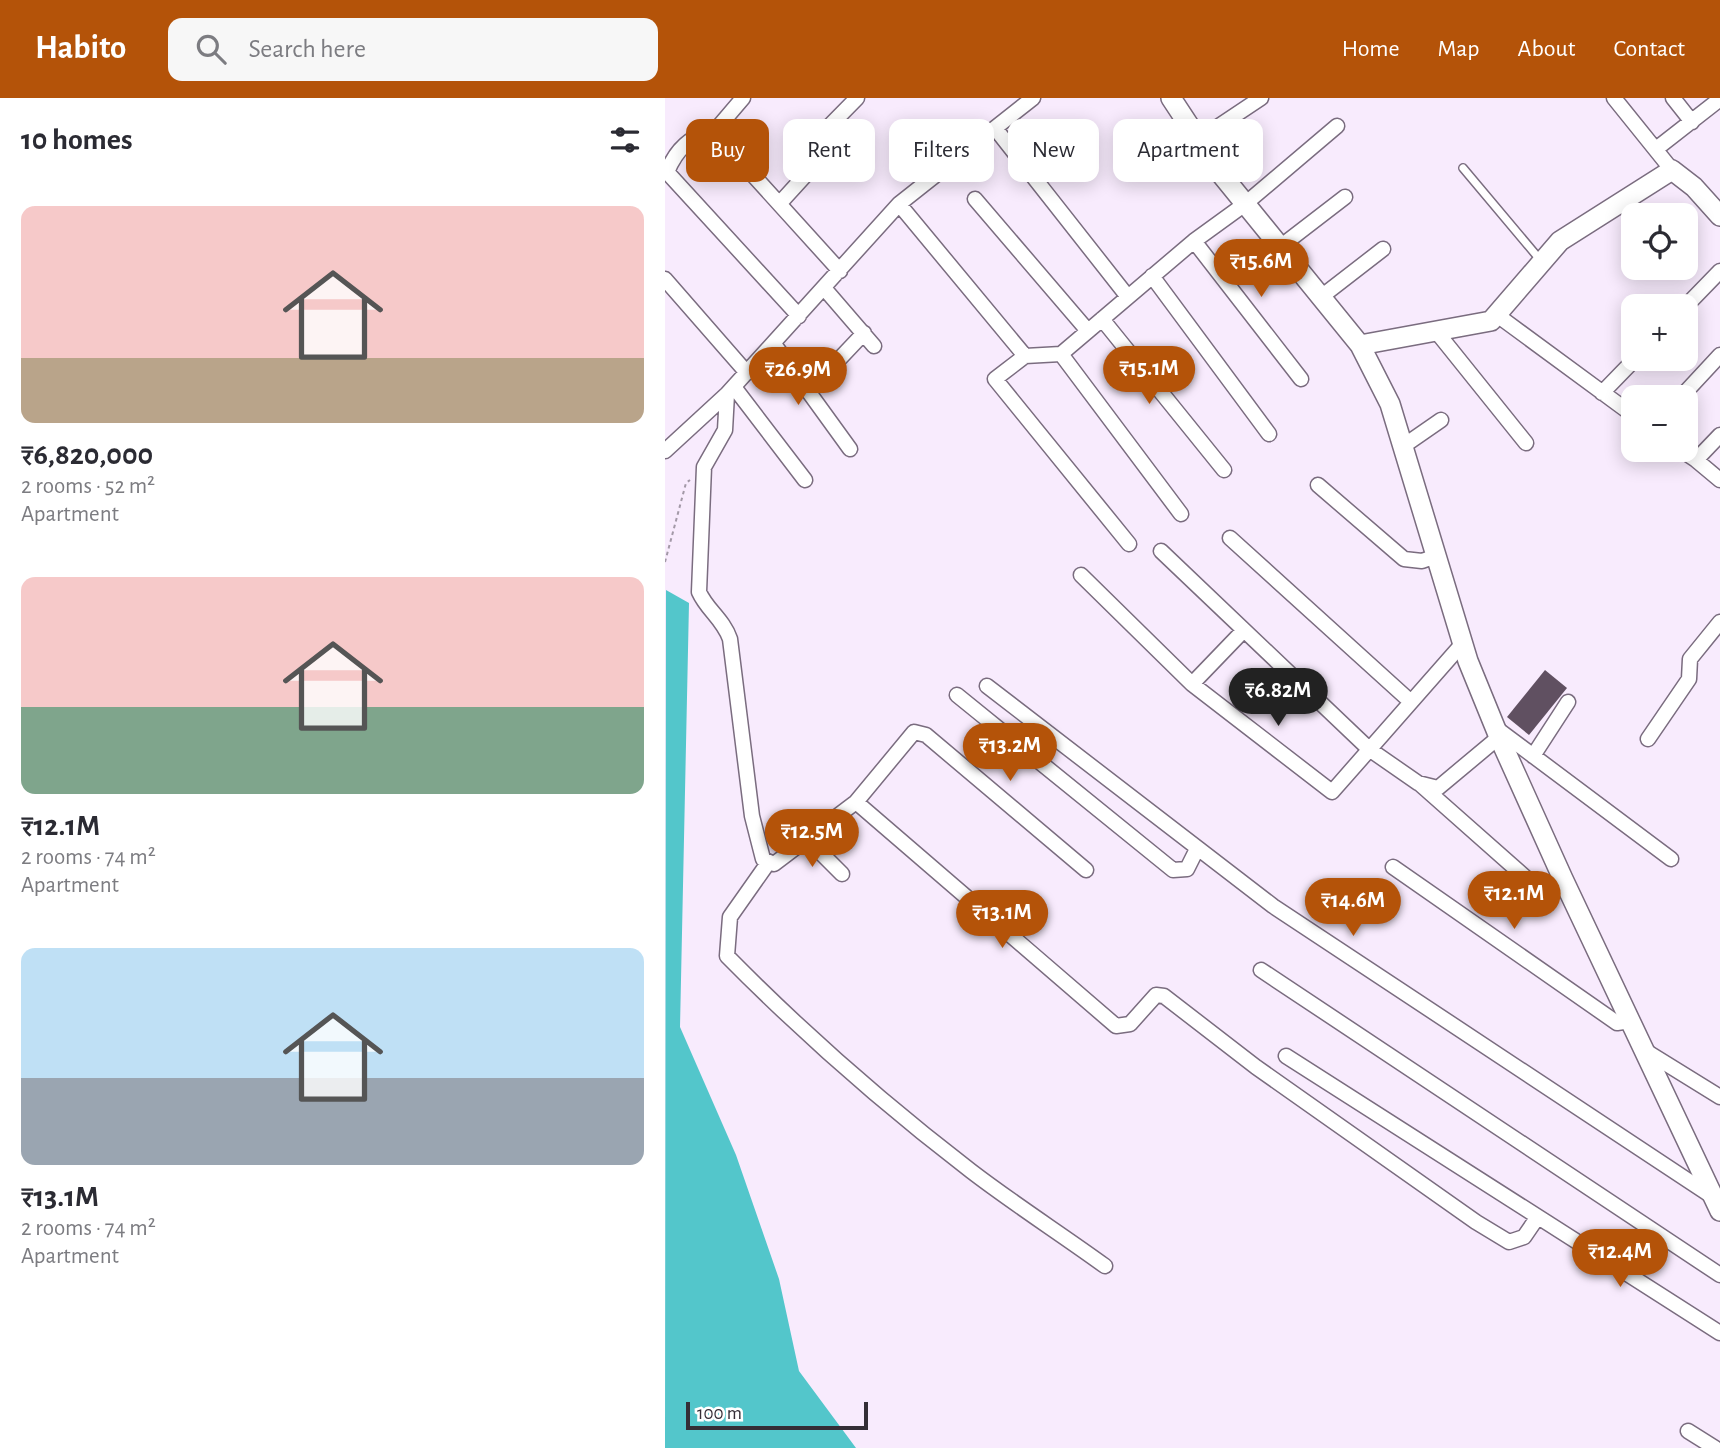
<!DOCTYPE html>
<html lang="en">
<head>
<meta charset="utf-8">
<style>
	body { margin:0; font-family:"Alegreya Sans",sans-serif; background:#f7f7f7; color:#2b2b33; height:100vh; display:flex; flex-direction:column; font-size:26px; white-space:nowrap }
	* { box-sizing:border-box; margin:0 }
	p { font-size:23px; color:#7c7c81 }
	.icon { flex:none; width:38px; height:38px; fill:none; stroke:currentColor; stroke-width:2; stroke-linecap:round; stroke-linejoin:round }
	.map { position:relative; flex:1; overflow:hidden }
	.sheet { display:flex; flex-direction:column; background:#fff; width:665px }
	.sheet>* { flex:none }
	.banner { position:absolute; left:21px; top:21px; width:665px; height:63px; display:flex; gap:14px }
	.buttons { position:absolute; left:956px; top:105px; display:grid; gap:14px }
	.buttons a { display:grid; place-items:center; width:77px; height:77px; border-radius:14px; background:#fff; box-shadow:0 4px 18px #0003; font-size:35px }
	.scale { position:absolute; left:21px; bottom:18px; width:182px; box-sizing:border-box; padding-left:7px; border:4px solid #342e36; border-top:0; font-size:19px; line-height:24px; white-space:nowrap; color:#342e36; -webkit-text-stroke:5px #fff; paint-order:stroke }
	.price { position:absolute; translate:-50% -60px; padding:0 16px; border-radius:24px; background:#b45309; color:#fff; font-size:23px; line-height:46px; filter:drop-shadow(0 2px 4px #0008) }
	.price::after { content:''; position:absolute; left:50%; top:42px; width:21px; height:16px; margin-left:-10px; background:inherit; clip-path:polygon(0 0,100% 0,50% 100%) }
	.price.current { background:#222; color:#fff }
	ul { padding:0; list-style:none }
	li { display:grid; align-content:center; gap:14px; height:371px; padding:0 21px }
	li span { display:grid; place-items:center; height:217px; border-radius:14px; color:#555 }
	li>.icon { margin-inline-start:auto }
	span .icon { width:126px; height:126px; fill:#fffc; stroke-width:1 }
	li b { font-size:30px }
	h2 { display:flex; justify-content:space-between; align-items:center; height:84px; padding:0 21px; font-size:30px }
	.chip { padding:0 24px; border-radius:14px; background:#fff; box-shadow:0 4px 18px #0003; font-size:24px; line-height:63px }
	.chip.current { background:#b45309; color:#fff }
	header { display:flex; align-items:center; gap:42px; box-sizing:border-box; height:98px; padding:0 35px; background:#b45309; color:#fff }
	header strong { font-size:33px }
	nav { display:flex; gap:38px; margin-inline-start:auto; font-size:24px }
	.search { width:490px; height:63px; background:#f7f7f7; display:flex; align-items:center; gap:18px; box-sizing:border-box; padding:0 24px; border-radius:14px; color:#7c7c81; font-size:26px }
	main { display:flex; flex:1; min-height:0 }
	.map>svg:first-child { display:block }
	.water { fill:#53c6cb }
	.building { fill:#605061 }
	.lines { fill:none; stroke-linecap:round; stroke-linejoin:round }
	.lane-casing { stroke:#7a6c7f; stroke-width:10 }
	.street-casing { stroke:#7a6c7f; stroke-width:17 }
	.secondary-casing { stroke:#7a6c7f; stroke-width:22 }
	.path { stroke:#a399a7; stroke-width:2; stroke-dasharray:3.5 3.5; stroke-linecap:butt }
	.lane { stroke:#fff; stroke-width:7 }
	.street { stroke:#fff; stroke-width:14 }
	.secondary { stroke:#fff; stroke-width:19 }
</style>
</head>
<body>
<header>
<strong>Habito</strong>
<div class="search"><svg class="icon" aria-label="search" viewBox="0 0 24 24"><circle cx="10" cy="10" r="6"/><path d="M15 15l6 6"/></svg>Search here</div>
<nav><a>Home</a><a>Map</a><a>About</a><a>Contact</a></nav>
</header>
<main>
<section class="sheet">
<h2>10 homes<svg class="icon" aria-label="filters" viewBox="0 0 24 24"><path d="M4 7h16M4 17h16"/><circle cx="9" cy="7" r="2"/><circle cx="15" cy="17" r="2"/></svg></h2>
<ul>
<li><span style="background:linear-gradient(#f6c9c9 70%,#b9a48a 0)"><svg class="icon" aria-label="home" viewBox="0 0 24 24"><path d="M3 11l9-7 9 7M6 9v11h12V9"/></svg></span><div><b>₹6,820,000</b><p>2 rooms · 52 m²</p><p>Apartment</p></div></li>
<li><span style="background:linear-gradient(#f6c9c9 60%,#7fa58c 0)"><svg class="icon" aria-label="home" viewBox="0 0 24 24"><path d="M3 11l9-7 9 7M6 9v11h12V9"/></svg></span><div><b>₹12.1M</b><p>2 rooms · 74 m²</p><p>Apartment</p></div></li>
<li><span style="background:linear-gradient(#bfe0f5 60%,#9aa5b1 0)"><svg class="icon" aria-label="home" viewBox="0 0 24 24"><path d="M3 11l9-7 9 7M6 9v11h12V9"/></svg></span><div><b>₹13.1M</b><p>2 rooms · 74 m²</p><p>Apartment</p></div></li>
</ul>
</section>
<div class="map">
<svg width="1055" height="1350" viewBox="0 0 1055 1350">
	<rect width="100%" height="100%" fill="#f8ebfd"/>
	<path class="water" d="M1,492L24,505L15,929L71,1057L114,1181L134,1273L191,1350H0Z"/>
	<path class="building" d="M880,572L902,590L864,637L842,619Z"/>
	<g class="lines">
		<defs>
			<path id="lane" d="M798,70L877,164"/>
			<path id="street" d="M949,0L1007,72
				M1008,0L1027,24
				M330,30L463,199
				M49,34L78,0
				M533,42L596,0
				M991,51L1055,1
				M310,101L423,233
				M115,105L146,71L135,58L192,0
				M234,106L360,258
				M529,143L636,281
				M615,149L680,99
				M487,178L604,336
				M0,181L82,275
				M159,190L209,248
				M656,199L718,151
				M1020,209L1055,173
				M832,217L968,317
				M134,218L2,74C11,52 25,37 49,34L175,173
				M437,221L559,372
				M771,233L861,345
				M109,246L185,351
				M396,256L360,258L330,281L464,446
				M164,272L199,235
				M69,289L140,382
				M937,295L970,261
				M62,296L60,332L39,369L34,494C42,512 58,521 65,541L87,718L98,761L109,766L191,704L249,634L261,637L421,772
				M1016,299L1055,257
				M737,349L776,322
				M1016,352L1031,362L1055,337
				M0,353L62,296L234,106L368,0
				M1031,362L1055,382
				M653,387L739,461L757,463L771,458
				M516,416L396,256L529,143L580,106L672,28
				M565,440L746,604
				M496,453L704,651L753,685L773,690L834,639
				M416,477L527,586L667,694L798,545
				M527,586L579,532
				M322,588L608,808L1048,1099
				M292,597L508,772L522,771L532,751
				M831,630L1006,761
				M983,641L1024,581L1025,561L1055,524
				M868,658L903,604
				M756,687L869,787L884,786L898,781
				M191,704L451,928L465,926L491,897L499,898L591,969L811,1124L844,1144L859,1139L872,1120
				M142,741L177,776
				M103,765L65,819L62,858C138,935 220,1007 306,1073C349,1106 396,1136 440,1168
				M728,769L952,925L965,923
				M596,872L1055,1177
				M979,952L1055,999
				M621,958L1055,1235
				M1023,1333L1050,1350"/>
			<path id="secondary" d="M506,0L556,76L695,247L725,306L803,563L834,639L898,781L1055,1113
				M695,247L826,223L895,143L1007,72L1029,89L1055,118"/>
		</defs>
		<use href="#lane" class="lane-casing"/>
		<use href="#street" class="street-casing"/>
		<use href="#secondary" class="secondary-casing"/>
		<path class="path" d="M0,464L21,385L25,382"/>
		<use href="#lane" class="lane"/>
		<use href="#street" class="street"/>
		<use href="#secondary" class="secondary"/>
	</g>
</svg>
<div class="buttons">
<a><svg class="icon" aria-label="locate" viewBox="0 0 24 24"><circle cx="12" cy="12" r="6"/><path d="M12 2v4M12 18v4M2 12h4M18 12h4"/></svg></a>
<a>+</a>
<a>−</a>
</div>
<div class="scale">100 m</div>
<b class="price" style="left:596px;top:201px">₹15.6M</b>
<b class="price" style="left:484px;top:308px">₹15.1M</b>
<b class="price" style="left:133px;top:309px">₹26.9M</b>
<b class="price current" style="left:613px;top:630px">₹6.82M</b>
<b class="price" style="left:345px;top:685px">₹13.2M</b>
<b class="price" style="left:147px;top:771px">₹12.5M</b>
<b class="price" style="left:849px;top:833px">₹12.1M</b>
<b class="price" style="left:688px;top:840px">₹14.6M</b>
<b class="price" style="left:337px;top:852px">₹13.1M</b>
<b class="price" style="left:955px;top:1191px">₹12.4M</b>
<div class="banner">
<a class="chip current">Buy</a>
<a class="chip">Rent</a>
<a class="chip">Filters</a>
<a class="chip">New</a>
<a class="chip">Apartment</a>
</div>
</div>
</main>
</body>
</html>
